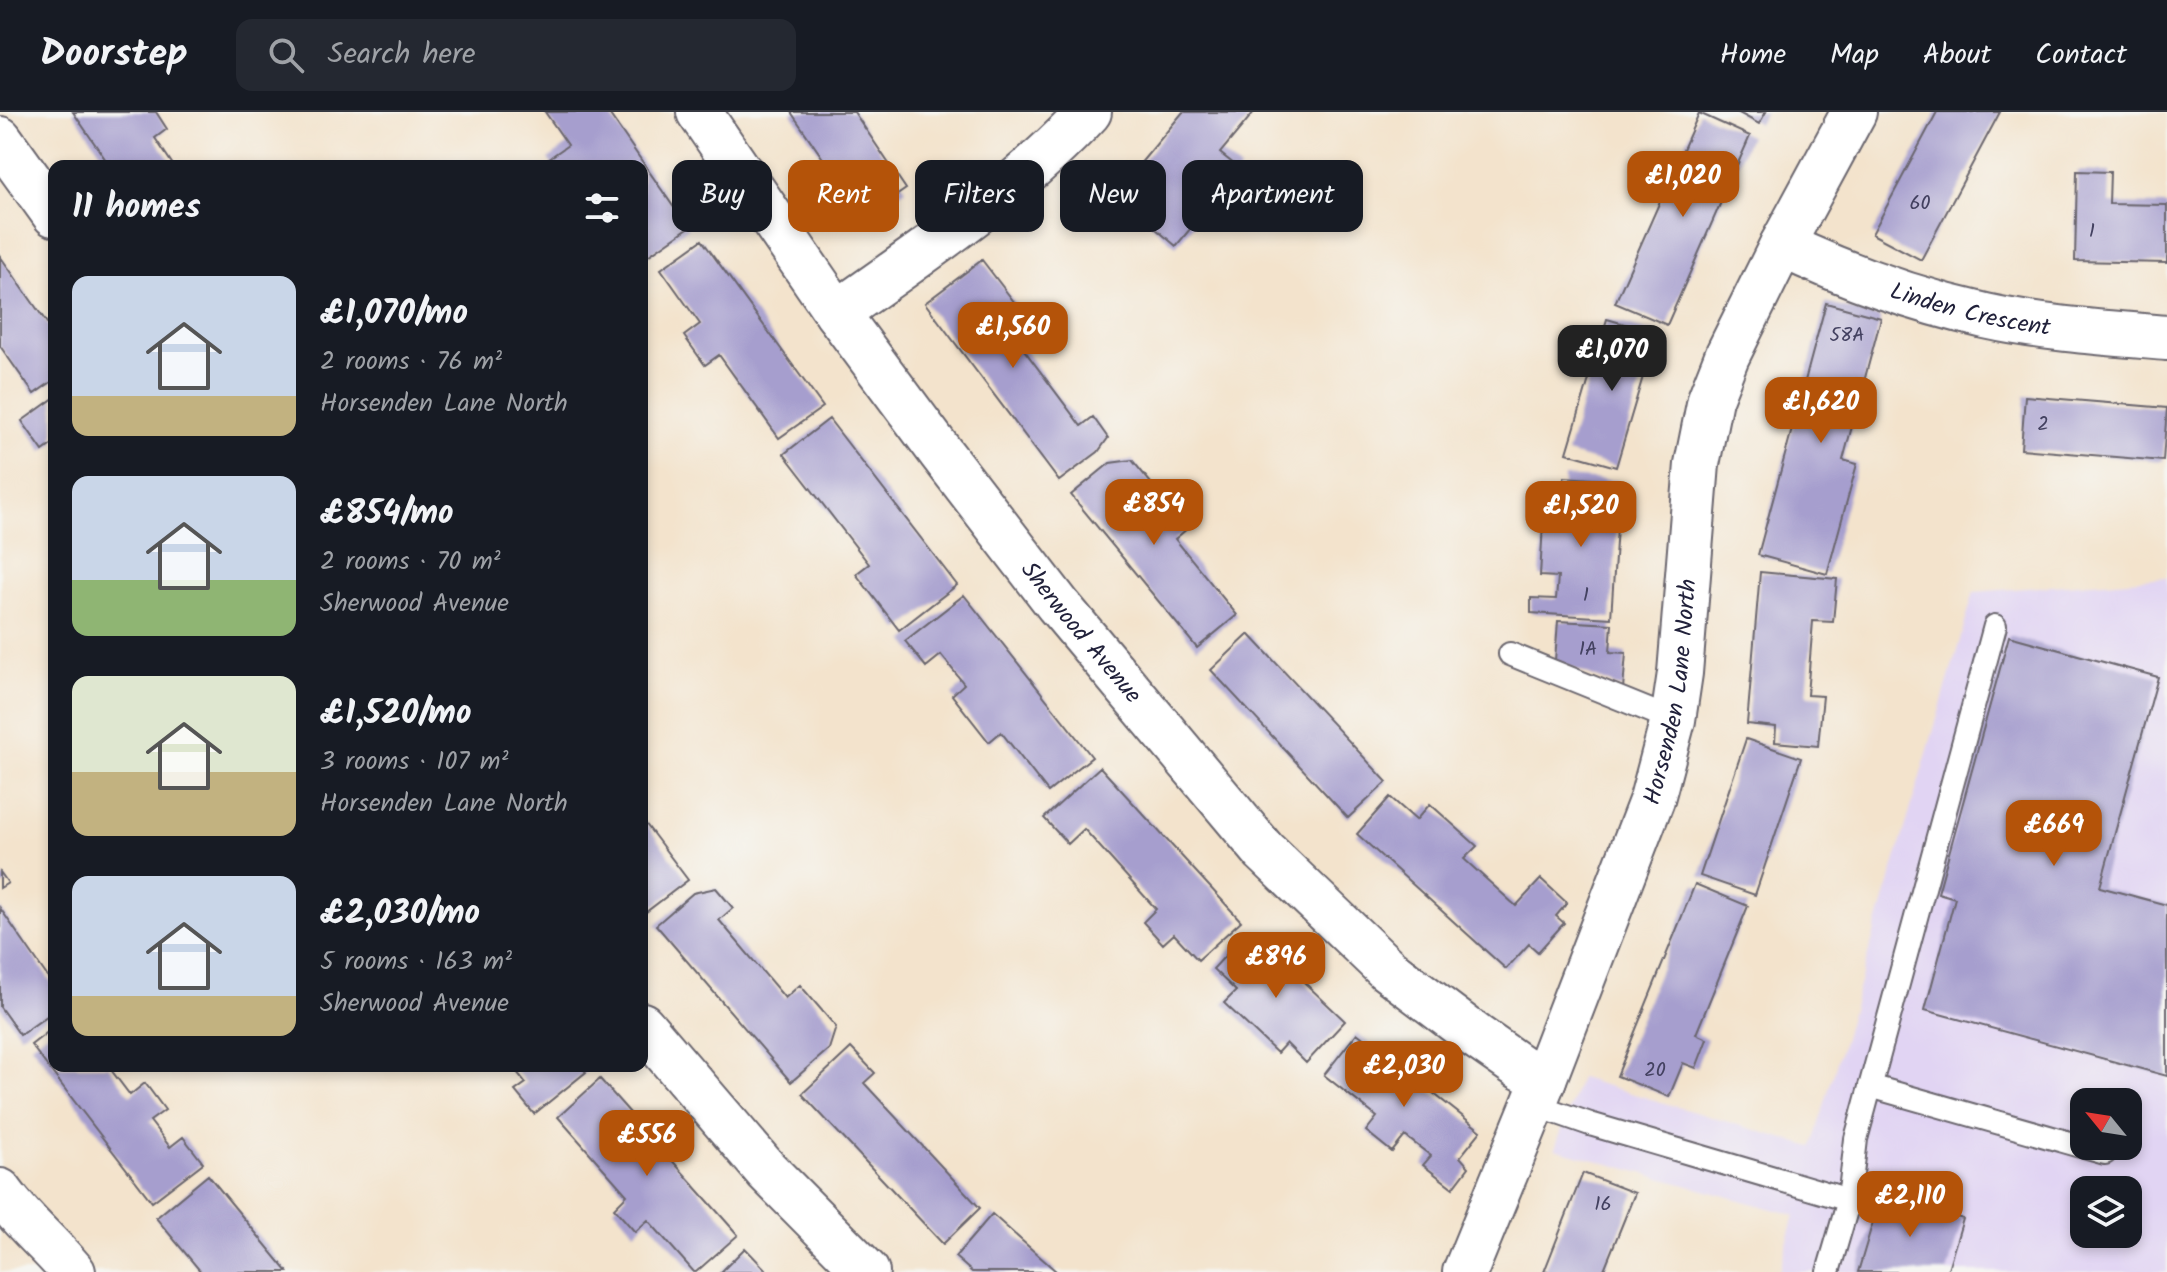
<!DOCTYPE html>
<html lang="en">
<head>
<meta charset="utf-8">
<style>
	body { margin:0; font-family:Kalam,sans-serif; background:#242831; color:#f1f3f6; height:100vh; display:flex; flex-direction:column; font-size:30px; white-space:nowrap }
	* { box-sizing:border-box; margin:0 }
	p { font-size:26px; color:#9ea1a6 }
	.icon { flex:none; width:44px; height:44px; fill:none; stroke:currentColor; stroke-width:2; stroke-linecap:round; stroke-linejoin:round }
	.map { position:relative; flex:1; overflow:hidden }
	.sheet { position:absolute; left:48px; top:48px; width:600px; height:912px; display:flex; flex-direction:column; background:#171b24; border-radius:16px; box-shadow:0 4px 12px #0003 }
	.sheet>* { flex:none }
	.banner { position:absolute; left:672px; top:48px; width:760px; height:72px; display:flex; gap:16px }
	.needle { width:52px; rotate:300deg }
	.tools { position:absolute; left:2070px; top:976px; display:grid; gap:16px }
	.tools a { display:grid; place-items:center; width:72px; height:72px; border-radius:16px; background:#171b24; box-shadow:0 4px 12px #0003; font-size:40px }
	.price { position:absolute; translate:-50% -68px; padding:0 18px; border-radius:16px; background:#b45309; color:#fff; font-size:26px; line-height:52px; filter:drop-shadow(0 2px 4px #0008) }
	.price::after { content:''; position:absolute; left:50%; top:48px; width:24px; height:18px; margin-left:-12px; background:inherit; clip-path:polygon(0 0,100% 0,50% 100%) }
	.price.on { background:#222; color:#fff }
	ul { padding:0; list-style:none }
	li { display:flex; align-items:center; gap:24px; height:200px; padding:0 24px }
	li span { display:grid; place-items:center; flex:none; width:224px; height:160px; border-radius:16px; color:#555 }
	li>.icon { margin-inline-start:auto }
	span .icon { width:96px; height:96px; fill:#fffc; stroke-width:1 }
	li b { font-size:34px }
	h2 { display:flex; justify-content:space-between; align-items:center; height:96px; padding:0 24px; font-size:34px }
	.pill { padding:0 28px; border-radius:16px; background:#171b24; box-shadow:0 4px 12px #0003; font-size:28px; line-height:72px }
	.pill.on { background:#b45309; color:#fff }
	header { display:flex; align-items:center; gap:48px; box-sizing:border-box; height:112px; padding:0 40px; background:#171b24; border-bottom:2px solid #363941 }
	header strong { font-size:38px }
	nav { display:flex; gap:44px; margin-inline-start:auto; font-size:28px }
	.search { width:560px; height:72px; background:#242831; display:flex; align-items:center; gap:20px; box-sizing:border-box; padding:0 28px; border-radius:16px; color:#9ea1a6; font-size:30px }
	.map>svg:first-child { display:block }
	.built { fill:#e1d4f3; fill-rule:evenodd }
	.building { fill:#a69ece }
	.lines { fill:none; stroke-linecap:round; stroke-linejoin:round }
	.service-casing { stroke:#6b666e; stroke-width:26 }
	.minor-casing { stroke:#6b666e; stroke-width:48 }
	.primary-casing { stroke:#6b666e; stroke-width:48 }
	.service { stroke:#fff; stroke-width:22 }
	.minor { stroke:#fff; stroke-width:44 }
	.primary { stroke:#fff; stroke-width:44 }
	.labels { text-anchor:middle; stroke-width:6; stroke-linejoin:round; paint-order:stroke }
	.number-label { font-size:20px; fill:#434160 }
	.street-label { font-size:24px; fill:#22223b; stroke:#f6f6f2 }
</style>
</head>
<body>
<header>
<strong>Doorstep</strong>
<div class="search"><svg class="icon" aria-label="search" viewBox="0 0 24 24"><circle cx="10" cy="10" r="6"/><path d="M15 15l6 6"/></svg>Search here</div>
<nav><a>Home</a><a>Map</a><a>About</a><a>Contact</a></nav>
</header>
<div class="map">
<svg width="2167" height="1160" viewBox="0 0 2167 1160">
	<rect width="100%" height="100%" fill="#f6f6f2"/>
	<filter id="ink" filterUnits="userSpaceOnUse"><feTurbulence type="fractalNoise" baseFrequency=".0125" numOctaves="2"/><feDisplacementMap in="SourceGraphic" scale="16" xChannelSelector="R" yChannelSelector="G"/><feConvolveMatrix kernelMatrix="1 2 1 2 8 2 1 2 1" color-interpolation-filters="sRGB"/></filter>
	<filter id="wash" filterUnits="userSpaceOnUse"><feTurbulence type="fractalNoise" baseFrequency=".006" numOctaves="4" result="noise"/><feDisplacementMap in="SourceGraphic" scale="32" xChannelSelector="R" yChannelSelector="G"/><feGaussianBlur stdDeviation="1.8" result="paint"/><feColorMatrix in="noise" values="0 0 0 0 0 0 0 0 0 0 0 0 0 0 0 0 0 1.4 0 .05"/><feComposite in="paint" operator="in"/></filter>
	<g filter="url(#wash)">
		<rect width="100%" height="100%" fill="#f3e3cc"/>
		<path class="built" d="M2167,465V1160H1779L1795,1103L1555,1037L1580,966L1812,1035L1974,480ZM2084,990H2128V1034H2084ZM2084,1078H2128V1122H2084Z"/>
		<g id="blocks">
			<path class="building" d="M73,0H156L167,17L155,26L173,53L110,54Z
				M545,0H608L688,116L642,148V54H553L548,47L568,33Z
				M791,0H854L906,77L864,106Z
				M1183,0H1254L1220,41L1240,57L1176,134L1115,82Z
				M1737,0H1766L1759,12Z
				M1937,0H2000L1921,148L1872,122Z
				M1699,1L1750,24L1667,213L1615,191Z
				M2077,59L2110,60L2109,92L2167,93V151L2075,149Z
				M702,128L823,295L779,326L719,243L705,253L684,224L700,212L661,157Z
				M0,144L54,221V268L34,282L0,234Z
				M982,148L1018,195L1001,207L1081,314L1093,305L1108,326L1098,340L1059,369L925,191Z
				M1826,191L1881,206L1843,348L1857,352L1827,462L1758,443Z
				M1607,207L1656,221L1616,355L1567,341Z
				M2025,284L2167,296L2163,349L2021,337Z
				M54,286V331L43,339L22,309Z
				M829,307L957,473L899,518L856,462L869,452L784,342Z
				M1132,348L1188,416L1175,427L1237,503L1197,536L1071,383L1110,351Z
				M1564,365L1620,369L1611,506L1531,501V486L1556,487L1558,465L1540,464L1544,395L1563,396Z
				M1760,460L1837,467L1833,510L1813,509L1807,583L1823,584L1818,634L1775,630L1776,615L1747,612Z
				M964,483L1092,645L1048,680L1001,620L989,630L952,583L964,572L941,543L926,555L905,529Z
				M1558,509L1612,512L1610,540L1626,541L1623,577L1555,549Z
				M1249,522L1387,670L1348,706L1211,558Z
				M2009,524L2158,565L2100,775L2167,793V964L1925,898L1955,786L1938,781Z
				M1746,627L1801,646L1755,783L1700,764Z
				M1100,655L1241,809L1198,848L1174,822L1163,832L1143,810L1156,797L1084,717L1068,732L1044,706Z
				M1390,685L1416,708L1430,692L1477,734L1464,747L1516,794L1541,767L1567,791L1556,804L1564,811L1538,840L1529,832L1506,857L1357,722Z
				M642,707L688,768L646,800L642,795Z
				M0,760L8,771L0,776Z
				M1695,772L1748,794L1696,922L1707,927L1696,956L1683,951L1669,985L1617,964Z
				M716,776L733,796L719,808L785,886L800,873L836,915L829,937L791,970L656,813L693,781Z
				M0,796L54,874V899L20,923L0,895Z
				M1249,818L1345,909L1306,951L1286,931L1277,941L1224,891L1236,879L1213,857Z
				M54,915V954H108L130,983L145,971L165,998L150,1009L170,1035L183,1025L203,1051L152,1090L31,933Z
				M1357,921L1481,1019L1460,1045L1469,1055L1453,1076L1423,1053L1431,1044L1405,1024L1392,1040L1366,1019L1377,1005L1324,963Z
				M851,936L875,961L864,971L980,1096L943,1132L802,982Z
				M512,954H581L586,960L534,1002L515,979L526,971Z
				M600,967L738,1123L696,1160H694L648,1108L635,1120L614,1096L627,1083L558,1005Z
				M1583,1061L1635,1081L1603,1160H1544Z
				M208,1063L288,1160H201L156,1106Z
				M1881,1083L1963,1107L1947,1160H1858Z
				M992,1102L1057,1160H972L955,1145Z
				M745,1136L768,1160H721Z"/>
		</g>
	</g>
	<g filter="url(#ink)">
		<use href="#blocks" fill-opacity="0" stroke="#6b666e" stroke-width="2"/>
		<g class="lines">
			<defs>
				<path id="service" d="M1510,542L1673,608
					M1870,974L2105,1041
					M1532,992L1590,1012L1849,1088
					M1828,1160L1849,1088L1856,1027L1995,514"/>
				<g id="minor">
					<path id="s1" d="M699,0L837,201L941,341L1058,493L1264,739L1387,857L1477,925L1520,955L1544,967"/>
					<path d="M0,27L54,102"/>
					<path id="s2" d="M1782,133C1847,164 1915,188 1985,204C2044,217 2106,221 2167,226"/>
					<path d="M837,201C924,139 1016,79 1089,0"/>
					<path d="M642,913L766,1058L867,1160"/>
					<path id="s3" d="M1465,1160L1544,967L1652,687L1673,608L1680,561L1697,352L1710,287L1727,244L1782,133L1854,0"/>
				</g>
				<path id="primary" d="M0,1079C21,1109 50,1132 73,1160"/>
			</defs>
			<use href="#service" class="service-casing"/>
			<use href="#minor" class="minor-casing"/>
			<use href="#primary" class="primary-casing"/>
			<use href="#service" class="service"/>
			<use href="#minor" class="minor"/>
			<use href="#primary" class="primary"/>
		</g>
	</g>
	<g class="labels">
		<g class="number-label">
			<text x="1920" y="97">60</text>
			<text x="2092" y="125">1</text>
			<text x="1847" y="229">58A</text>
			<text x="2043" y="318">2</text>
			<text x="1586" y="489">1</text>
			<text x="1588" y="543">1A</text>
			<text x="1655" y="964">20</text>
			<text x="1603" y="1098">16</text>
		</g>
		<g class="street-label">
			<text dy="8" stroke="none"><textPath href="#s2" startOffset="200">Linden Crescent</textPath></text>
			<text dy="8" stroke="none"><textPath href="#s1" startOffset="646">Sherwood Avenue</textPath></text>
			<text dy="8" stroke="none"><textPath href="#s3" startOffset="618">Horsenden Lane North</textPath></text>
		</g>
	</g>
</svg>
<div class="tools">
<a><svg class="needle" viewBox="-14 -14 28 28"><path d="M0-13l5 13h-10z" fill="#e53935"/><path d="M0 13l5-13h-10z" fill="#9ea1a6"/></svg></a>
<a><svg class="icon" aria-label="layers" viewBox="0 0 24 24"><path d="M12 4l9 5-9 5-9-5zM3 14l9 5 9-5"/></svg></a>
</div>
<b class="price" style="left:1683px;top:107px">£1,020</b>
<b class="price" style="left:1013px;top:258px">£1,560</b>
<b class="price on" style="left:1612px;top:281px">£1,070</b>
<b class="price" style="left:1821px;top:333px">£1,620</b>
<b class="price" style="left:1154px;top:435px">£854</b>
<b class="price" style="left:1581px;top:437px">£1,520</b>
<b class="price" style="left:2054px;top:756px">£669</b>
<b class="price" style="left:1276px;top:888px">£896</b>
<b class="price" style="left:1404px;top:997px">£2,030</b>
<b class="price" style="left:647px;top:1066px">£556</b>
<b class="price" style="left:1910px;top:1127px">£2,110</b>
<div class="banner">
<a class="pill">Buy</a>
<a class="pill on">Rent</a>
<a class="pill">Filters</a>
<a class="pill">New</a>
<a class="pill">Apartment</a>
</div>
<section class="sheet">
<h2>11 homes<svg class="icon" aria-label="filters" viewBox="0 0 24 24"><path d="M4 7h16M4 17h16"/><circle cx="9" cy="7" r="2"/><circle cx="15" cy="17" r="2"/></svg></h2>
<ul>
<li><span style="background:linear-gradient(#c9d6e8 75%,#c2b280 0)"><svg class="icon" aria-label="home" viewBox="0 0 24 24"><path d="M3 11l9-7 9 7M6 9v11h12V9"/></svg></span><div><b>£1,070/mo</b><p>2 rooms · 76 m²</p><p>Horsenden Lane North</p></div></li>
<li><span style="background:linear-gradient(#c9d6e8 65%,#8fb573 0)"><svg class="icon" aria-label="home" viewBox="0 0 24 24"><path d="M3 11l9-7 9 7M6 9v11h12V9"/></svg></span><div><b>£854/mo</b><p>2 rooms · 70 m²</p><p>Sherwood Avenue</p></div></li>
<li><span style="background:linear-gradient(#dfe7d0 60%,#c2b280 0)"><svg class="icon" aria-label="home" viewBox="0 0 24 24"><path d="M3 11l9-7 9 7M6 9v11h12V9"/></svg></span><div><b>£1,520/mo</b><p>3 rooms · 107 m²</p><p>Horsenden Lane North</p></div></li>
<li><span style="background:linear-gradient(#c9d6e8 75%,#c2b280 0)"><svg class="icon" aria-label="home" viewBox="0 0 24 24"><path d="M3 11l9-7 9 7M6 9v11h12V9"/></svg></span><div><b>£2,030/mo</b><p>5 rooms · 163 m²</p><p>Sherwood Avenue</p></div></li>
</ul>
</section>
</div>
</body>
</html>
